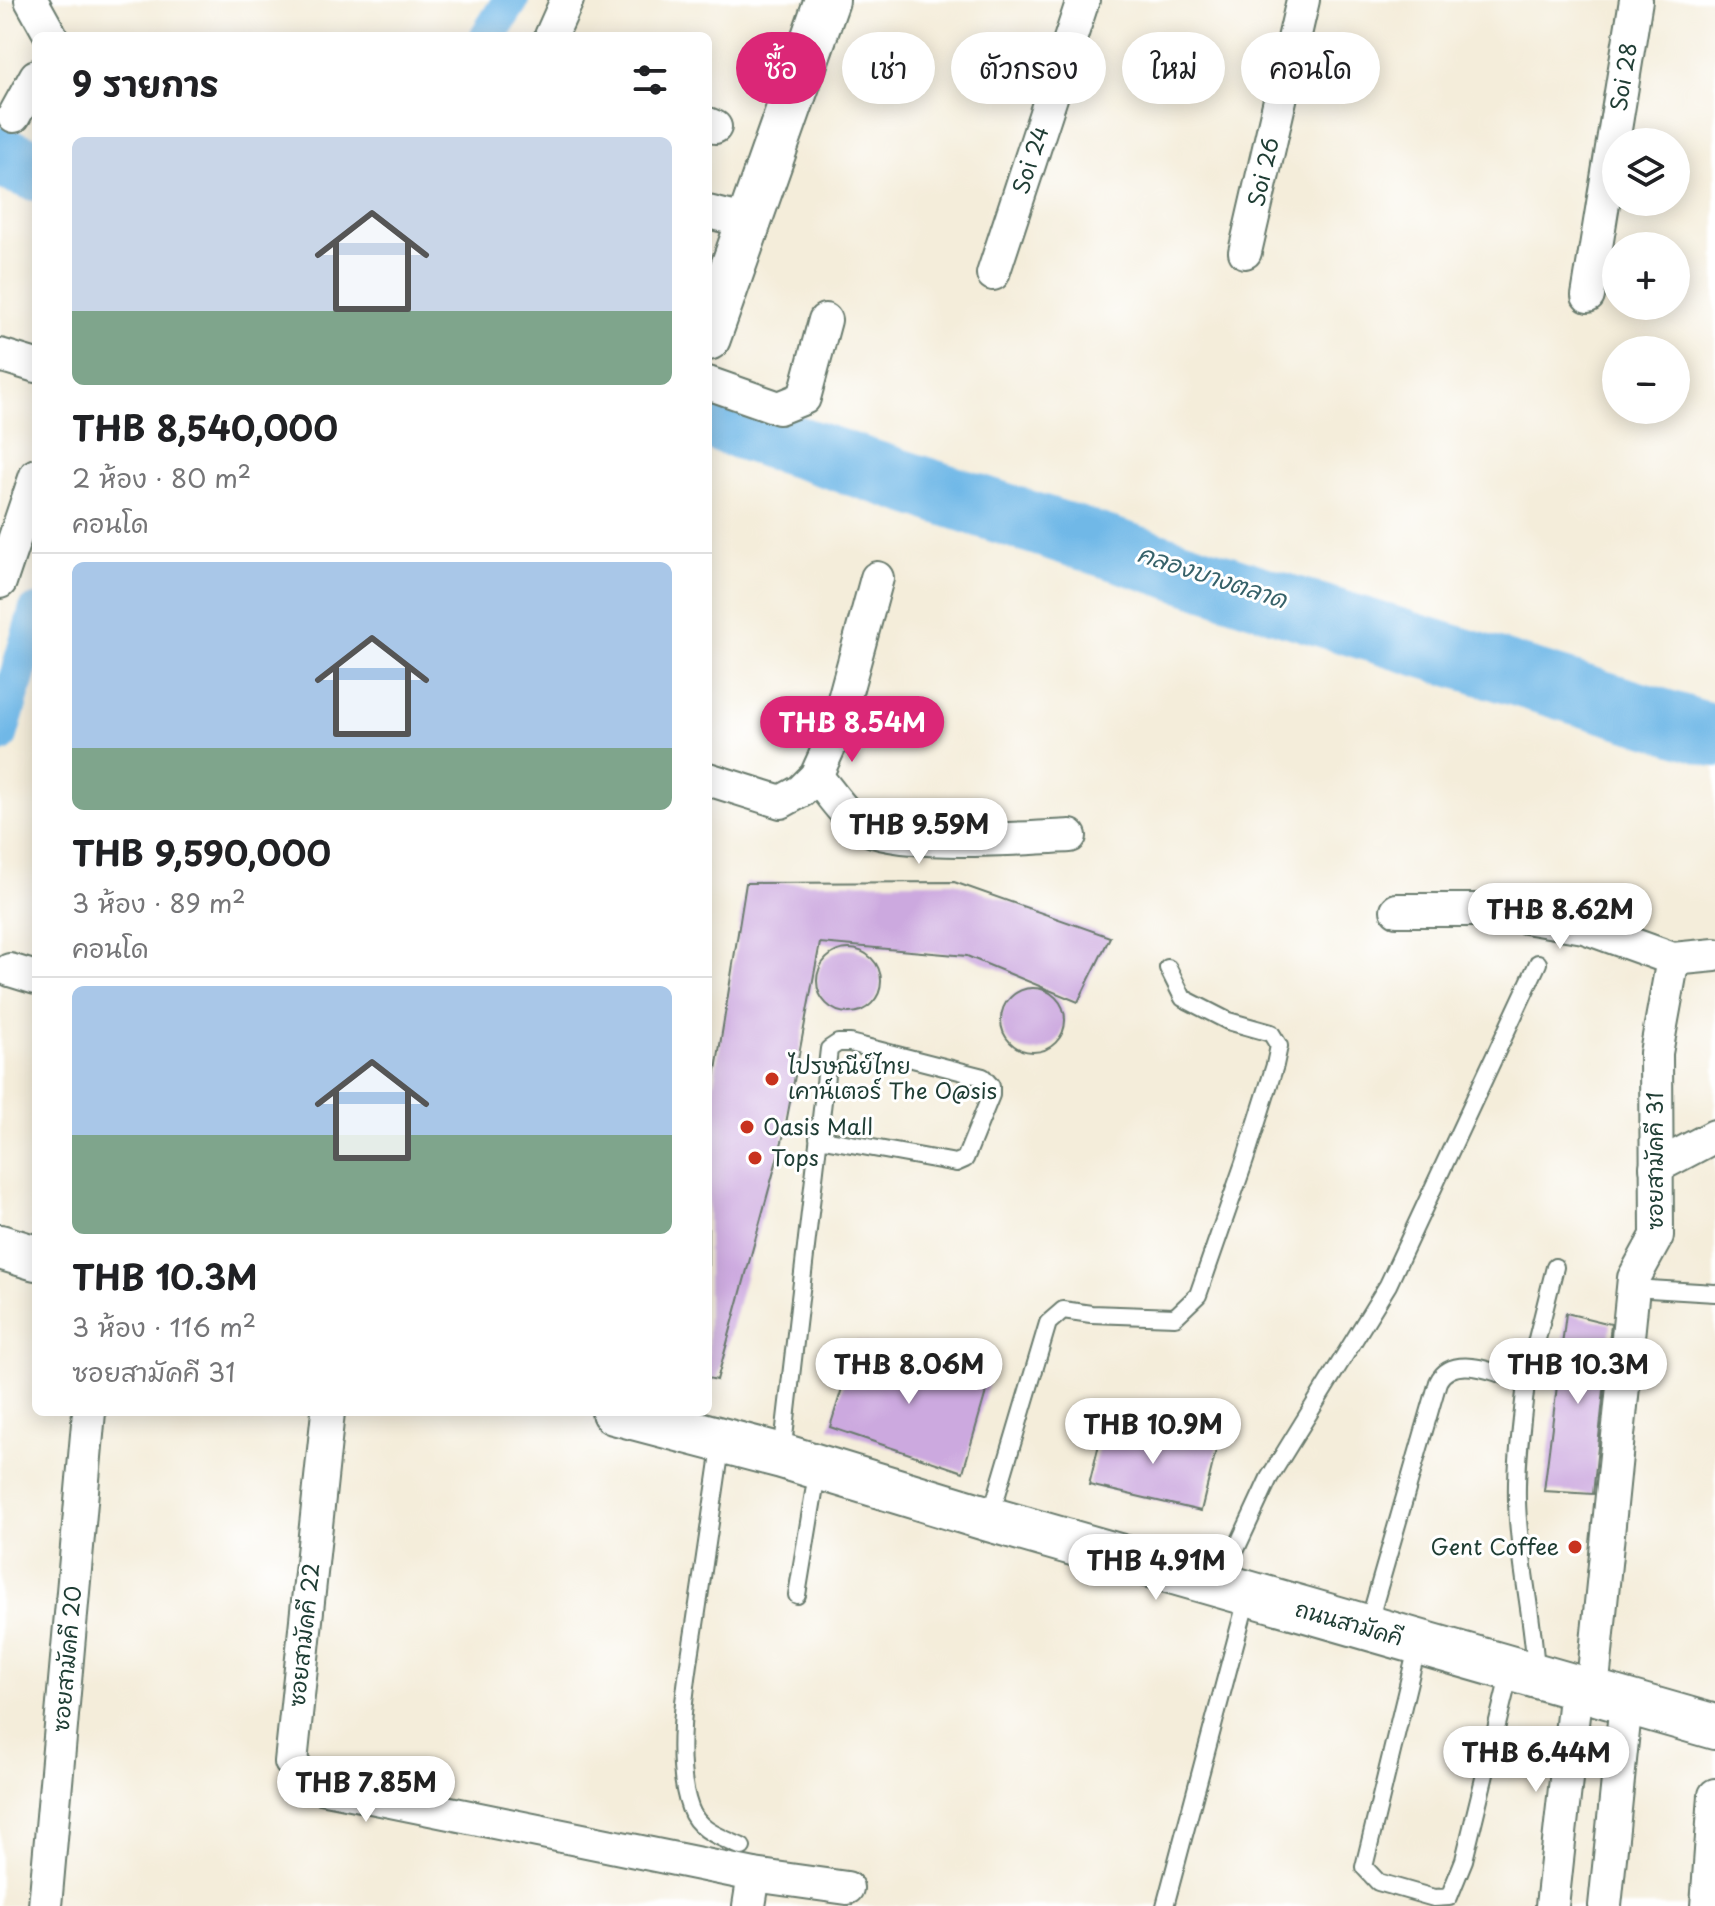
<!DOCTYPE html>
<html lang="th">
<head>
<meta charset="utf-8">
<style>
	body { margin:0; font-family:"Playpen Sans","Playpen Sans Thai",sans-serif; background:#f6f6f6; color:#202124; height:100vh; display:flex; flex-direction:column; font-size:30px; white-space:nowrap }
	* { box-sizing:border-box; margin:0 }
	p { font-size:26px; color:#757577 }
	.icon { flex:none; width:44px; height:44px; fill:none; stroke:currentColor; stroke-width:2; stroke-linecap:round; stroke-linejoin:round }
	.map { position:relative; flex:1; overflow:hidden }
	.side { position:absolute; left:32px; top:32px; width:680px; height:1384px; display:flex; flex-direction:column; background:#fff; border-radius:12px; box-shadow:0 4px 20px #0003 }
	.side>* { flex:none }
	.hud { position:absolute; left:736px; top:32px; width:760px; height:72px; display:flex; gap:16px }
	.fabs { position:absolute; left:1602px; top:128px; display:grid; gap:16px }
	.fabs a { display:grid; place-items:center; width:88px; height:88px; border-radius:50%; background:#fff; box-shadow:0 4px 20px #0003; font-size:40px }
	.price { position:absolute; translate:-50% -68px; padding:0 18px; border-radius:28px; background:#fff; color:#222; font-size:26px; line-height:52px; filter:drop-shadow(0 2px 4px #0008) }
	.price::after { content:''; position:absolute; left:50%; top:48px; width:24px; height:18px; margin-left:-12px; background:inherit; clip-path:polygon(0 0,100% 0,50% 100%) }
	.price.active { background:#db2777; color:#fff }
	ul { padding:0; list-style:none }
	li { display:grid; align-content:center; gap:16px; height:424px; padding:0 40px }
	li+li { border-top:2px solid #e0e0e0 }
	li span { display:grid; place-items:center; height:248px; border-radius:12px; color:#555 }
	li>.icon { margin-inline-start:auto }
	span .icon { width:144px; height:144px; fill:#fffc; stroke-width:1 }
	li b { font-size:34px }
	h2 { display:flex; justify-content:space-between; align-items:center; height:96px; padding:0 40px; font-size:34px }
	.chip { padding:0 28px; border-radius:36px; background:#fff; box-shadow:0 4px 20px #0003; font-size:28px; line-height:72px }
	.chip.active { background:#db2777; color:#fff }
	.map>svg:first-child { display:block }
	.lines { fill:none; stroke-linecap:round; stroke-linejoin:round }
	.canal { stroke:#70b8e7; stroke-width:36 }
	.river { stroke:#70b8e7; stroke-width:62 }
	.building { fill:#cca9df }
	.lane-casing { stroke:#6a7b6e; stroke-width:20 }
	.street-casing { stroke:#6a7b6e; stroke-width:36 }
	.secondary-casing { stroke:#6a7b6e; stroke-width:48 }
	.lane { stroke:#fff; stroke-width:16 }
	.street { stroke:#fff; stroke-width:32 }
	.secondary { stroke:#fff; stroke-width:44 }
	.poi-dot { fill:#c8321e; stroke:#fff; stroke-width:3 }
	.labels { text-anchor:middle; stroke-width:6; stroke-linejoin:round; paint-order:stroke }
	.street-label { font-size:22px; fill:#1f3d34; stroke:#fff }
	.poi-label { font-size:22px; fill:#1f3d34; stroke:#fff; text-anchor:start }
	.water-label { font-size:24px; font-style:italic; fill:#37626a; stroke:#fff }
</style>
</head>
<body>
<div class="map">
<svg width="1715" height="1906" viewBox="0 0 1715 1906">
	<rect width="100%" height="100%" fill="#fff"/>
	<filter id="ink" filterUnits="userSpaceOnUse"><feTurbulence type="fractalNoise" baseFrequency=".0125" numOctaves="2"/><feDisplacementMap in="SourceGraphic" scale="16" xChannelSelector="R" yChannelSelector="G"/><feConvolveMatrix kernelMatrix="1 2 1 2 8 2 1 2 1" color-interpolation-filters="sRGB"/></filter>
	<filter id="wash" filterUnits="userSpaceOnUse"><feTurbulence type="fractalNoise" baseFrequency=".006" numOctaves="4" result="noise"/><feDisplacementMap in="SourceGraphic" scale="32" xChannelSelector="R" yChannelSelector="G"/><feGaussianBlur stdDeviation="1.8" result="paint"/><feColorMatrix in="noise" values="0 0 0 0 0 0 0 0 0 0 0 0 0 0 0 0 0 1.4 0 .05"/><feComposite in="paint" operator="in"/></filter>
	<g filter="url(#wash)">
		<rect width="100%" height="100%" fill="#f4edda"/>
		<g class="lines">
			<path class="canal" d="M488,36L511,0
				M0,735L36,612"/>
			<path class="river" d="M0,157L36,170
				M708,418L1277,602L1715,736"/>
		</g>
		<g id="blocks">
			<path class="building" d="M954,882L1110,937L1078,1002L967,956L820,943L784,1134L717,1380L708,1378V1120L746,883Z
				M817 981a32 32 0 1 1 64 0a32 32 0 1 1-64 0Z
				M1001 1020a32 32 0 1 1 64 0a32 32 0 1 1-64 0Z
				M1566,1313L1611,1324L1593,1494L1544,1491Z
				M857,1340L988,1385L963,1472L830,1427Z
				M1105,1420L1217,1446L1201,1511L1089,1485Z"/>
		</g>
	</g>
	<g filter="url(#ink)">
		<use href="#blocks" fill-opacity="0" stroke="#6a7b6e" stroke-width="2"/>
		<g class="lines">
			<defs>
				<path id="lane" d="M1633,1288L1715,1293
					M1526,1383L1555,1267
					M722,1441C713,1500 705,1559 696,1618C688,1672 671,1756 690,1808C698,1831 721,1837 742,1847
					M782,1454L829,1049L838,1043H850L983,1077L991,1086V1095L965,1159L956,1163L818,1138
					M990,1518L1048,1323L1063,1310L1091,1314L1175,1317L1198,1295L1245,1160L1275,1065L1279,1046L1271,1033L1228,1021L1183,998L1168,968
					M1220,1584L1269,1478L1388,1285L1538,963
					M797,1595L818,1468
					M1368,1625L1438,1382C1453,1351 1502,1375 1526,1383C1522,1422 1516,1461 1517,1500C1518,1557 1533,1614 1536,1672
					M1418,1644L1364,1867L1378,1882L1434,1898L1449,1897L1464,1860L1510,1672
					M1165,1906L1248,1595"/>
				<g id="street">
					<path d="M31,0L51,36"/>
					<path d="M551,36L567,0"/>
					<path d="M14,116L36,76"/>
					<path d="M708,124L715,127"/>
					<path d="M708,212L749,222"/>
					<path id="s1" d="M1245,252L1303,0"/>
					<path id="s2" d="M993,274L1083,0"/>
					<path id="s3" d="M1588,296L1636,0"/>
					<path d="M0,355L36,366"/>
					<path d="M708,383L779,408L804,398L825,320"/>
					<path d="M0,582L36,475"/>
					<path d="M816,776C830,792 843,814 862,826C897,848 1025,838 1070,836"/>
					<path d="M708,779L781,802L801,791L816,776L834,736L877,578"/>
					<path d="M1397,910H1485L1584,927L1673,959L1715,955"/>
					<path d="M10,970L36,978"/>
					<path d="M1656,1167L1715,1136"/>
					<path d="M328,1412L291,1762L304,1778L322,1787L754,1875L847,1888"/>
					<path d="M1592,1692L1634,1278L1657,1236L1656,1053L1673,959"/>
					<path d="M45,1906L89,1412"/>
					<path d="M749,1906L754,1875"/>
					<path d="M1552,1906L1576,1688"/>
					<path d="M1605,1906L1626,1702"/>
					<path d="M1707,1906L1715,1795"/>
				</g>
				<path id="secondary" d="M708,338L827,0
					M0,1247L36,1258
					M614,1412L782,1456L989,1519L1715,1727"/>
			</defs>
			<use href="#lane" class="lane-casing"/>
			<use href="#street" class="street-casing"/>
			<use href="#secondary" class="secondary-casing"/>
			<use href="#lane" class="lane"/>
			<use href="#street" class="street"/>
			<use href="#secondary" class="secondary"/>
		</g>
	</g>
	<g class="poi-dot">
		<circle cx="772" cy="1079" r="8"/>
		<circle cx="747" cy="1127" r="8"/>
		<circle cx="755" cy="1158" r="8"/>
		<circle cx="1575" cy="1547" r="8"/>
	</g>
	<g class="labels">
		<g class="street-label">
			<text dy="8" stroke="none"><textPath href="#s3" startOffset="222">Soi 28</textPath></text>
			<text dy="8" stroke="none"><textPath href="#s2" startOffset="120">Soi 24</textPath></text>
			<text dy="8" stroke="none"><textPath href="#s1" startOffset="82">Soi 26</textPath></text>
			<text transform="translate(1655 1161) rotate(-90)" y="8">ซอยสามัคคี 31</text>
			<text transform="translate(1349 1623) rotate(16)" y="8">ถนนสามัคคี</text>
			<text transform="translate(304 1635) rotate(-84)" y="8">ซอยสามัคคี 22</text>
			<text transform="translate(67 1659) rotate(-85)" y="8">ซอยสามัคคี 20</text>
		</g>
		<g class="poi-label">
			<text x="788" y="1074">ไปรษณีย์ไทย<tspan x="788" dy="25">เคาน์เตอร์ The O@sis</tspan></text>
			<text x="763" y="1135">Oasis Mall</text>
			<text x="771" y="1166">Tops</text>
			<text x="1559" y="1555" text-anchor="end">Gent Coffee</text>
		</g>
		<g class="water-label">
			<text transform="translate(1212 577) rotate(18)" y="8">คลองบางตลาด</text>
		</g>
	</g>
</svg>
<div class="fabs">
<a><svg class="icon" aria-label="layers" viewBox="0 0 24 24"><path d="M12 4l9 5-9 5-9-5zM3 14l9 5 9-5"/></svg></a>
<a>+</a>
<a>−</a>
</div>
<b class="price active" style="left:852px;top:764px">THB 8.54M</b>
<b class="price" style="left:919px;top:866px">THB 9.59M</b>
<b class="price" style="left:1560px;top:951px">THB 8.62M</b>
<b class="price" style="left:909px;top:1406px">THB 8.06M</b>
<b class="price" style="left:1578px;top:1406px">THB 10.3M</b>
<b class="price" style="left:1153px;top:1466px">THB 10.9M</b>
<b class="price" style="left:1156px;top:1602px">THB 4.91M</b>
<b class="price" style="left:1536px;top:1794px">THB 6.44M</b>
<b class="price" style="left:366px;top:1824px">THB 7.85M</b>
<div class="hud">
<a class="chip active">ซื้อ</a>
<a class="chip">เช่า</a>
<a class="chip">ตัวกรอง</a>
<a class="chip">ใหม่</a>
<a class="chip">คอนโด</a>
</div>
<section class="side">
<h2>9 รายการ<svg class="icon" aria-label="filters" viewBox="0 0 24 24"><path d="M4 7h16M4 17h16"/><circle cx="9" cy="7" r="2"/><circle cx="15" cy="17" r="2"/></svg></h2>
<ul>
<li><span style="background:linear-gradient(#c9d6e8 70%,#7fa58c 0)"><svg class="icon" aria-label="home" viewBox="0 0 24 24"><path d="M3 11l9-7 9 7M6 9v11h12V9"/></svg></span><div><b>THB 8,540,000</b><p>2 ห้อง · 80 m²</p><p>คอนโด</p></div></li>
<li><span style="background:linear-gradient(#a9c7e8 75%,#7fa58c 0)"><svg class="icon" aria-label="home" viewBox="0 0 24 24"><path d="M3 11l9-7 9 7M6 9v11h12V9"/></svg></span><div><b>THB 9,590,000</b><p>3 ห้อง · 89 m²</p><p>คอนโด</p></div></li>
<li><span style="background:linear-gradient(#a9c7e8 60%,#7fa58c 0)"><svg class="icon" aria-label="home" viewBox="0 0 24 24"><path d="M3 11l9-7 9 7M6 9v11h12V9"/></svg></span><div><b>THB 10.3M</b><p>3 ห้อง · 116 m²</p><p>ซอยสามัคคี 31</p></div></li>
</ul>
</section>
</div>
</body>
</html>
